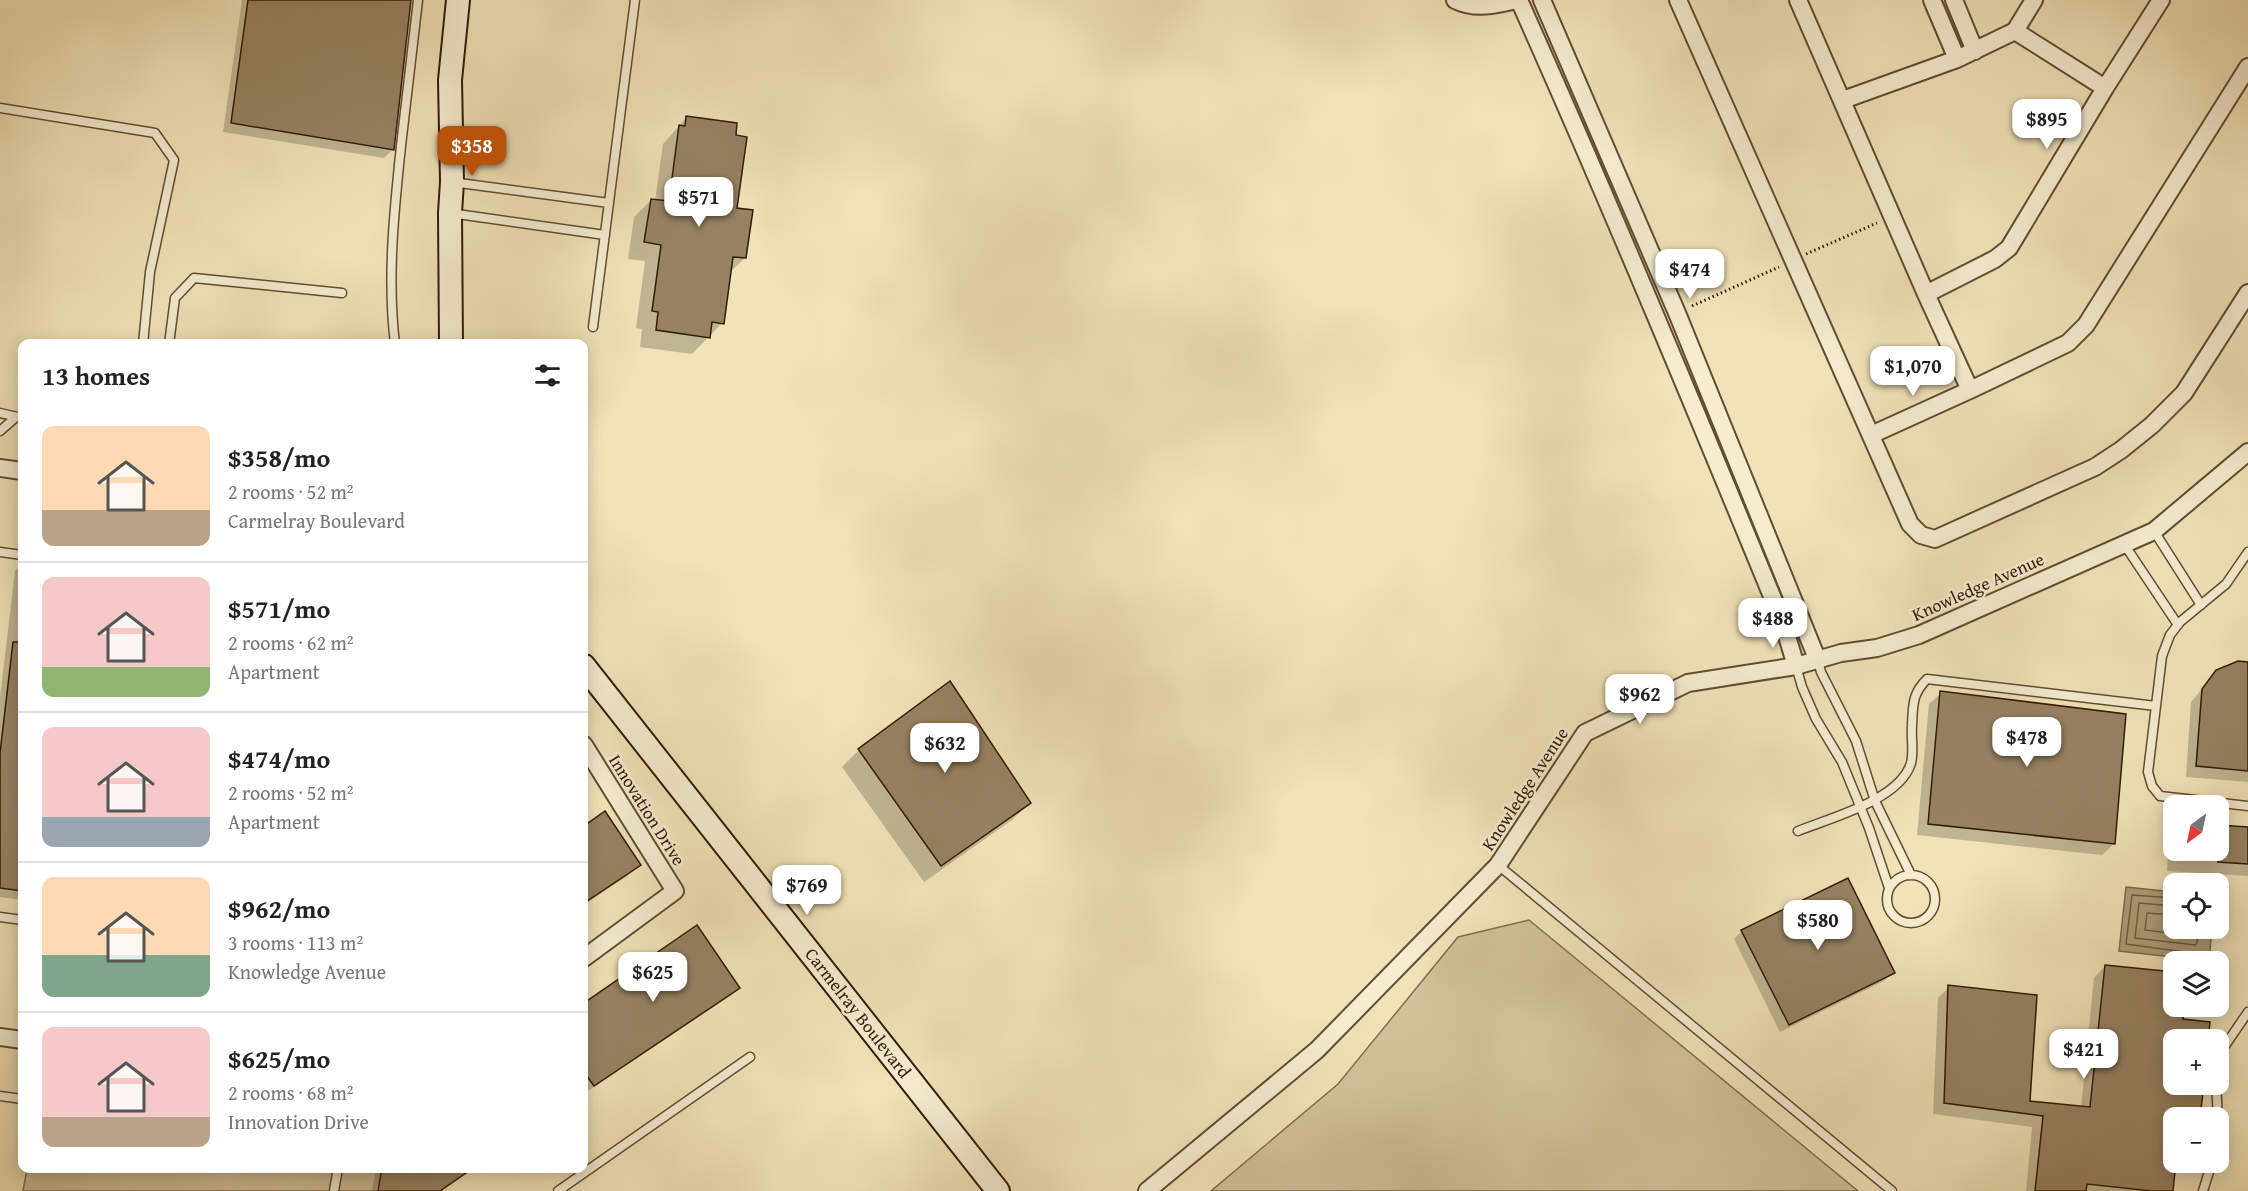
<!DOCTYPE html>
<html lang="en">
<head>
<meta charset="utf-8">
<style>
	body { margin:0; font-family:"Gentium Book Plus",serif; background:#f6f6f6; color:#222; height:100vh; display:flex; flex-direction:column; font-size:22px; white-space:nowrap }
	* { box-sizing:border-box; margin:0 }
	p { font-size:20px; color:#767676 }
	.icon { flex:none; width:33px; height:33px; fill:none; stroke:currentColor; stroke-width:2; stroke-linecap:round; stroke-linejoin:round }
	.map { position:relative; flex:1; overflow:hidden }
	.drawer { position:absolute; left:18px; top:339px; width:570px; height:834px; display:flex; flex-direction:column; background:#fff; border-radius:12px; box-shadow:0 3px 15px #0003 }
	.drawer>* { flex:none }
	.needle { width:39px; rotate:213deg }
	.buttons { position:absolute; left:2163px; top:795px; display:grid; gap:12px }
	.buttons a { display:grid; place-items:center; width:66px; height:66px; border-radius:12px; background:#fff; box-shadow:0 3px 15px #0003; font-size:30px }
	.price { position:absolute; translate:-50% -51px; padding:0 14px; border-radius:12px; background:#fff; color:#222; font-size:20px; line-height:39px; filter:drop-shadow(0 2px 3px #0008) }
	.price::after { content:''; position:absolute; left:50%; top:36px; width:18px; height:14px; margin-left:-9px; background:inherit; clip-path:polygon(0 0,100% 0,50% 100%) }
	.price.current { background:#b45309; color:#fff }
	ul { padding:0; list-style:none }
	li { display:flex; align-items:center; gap:18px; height:150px; padding:0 24px }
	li+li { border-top:2px solid #e0e0e0 }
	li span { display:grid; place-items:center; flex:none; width:168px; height:120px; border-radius:12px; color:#555 }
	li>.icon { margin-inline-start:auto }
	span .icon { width:72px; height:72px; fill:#fffc; stroke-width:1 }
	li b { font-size:26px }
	h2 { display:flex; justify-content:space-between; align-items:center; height:72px; padding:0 24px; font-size:26px }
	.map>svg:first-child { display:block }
	.green { fill:#d1c19a; stroke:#826d50; stroke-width:1.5 }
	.water { fill:#b09e7b; stroke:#7e694c; stroke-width:1.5 }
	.shadow { fill:#0003 }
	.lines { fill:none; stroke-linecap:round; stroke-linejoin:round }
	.shore { stroke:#725c40; stroke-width:1.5 }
	.building { fill:#968262; stroke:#331905; stroke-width:1.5 }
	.lane-casing { stroke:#624c32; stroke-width:11 }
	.street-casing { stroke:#624c32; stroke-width:20 }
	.secondary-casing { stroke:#331905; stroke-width:26 }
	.path { stroke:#331905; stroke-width:3; stroke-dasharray:1.5 3; stroke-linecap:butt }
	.lane { stroke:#f6edd1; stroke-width:8 }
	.street { stroke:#f6edd1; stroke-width:16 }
	.secondary { stroke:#f6edd1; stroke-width:22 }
	.labels { text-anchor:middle; stroke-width:5; stroke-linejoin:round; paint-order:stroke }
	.street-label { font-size:18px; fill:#331905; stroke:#f6edd1 }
</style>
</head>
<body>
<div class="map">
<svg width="2248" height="1191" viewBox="0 0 2248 1191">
	<rect width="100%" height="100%" fill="#f1e3b8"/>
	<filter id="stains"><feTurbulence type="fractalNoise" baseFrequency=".00333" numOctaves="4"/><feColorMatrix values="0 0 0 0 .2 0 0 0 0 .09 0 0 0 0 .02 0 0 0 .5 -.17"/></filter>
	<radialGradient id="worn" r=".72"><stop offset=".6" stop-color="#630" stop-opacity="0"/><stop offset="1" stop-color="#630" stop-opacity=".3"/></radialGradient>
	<path class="green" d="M1529,920L1858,1191H1211L1338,1084L1458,937Z
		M27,1169H381L380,1191H23Z"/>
	<path class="water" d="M2126,887L2173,892L2174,928L2212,929L2209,961L2119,951Z"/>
	<path class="shadow" d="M242,0H409L393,149L384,158L223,132Z
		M687,117L736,210L745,258L729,273L722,323L692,354L640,347L642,329L636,328L645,261L628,259L634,217L651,200L655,201L663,144Z
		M22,564V900L0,897V697L15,571Z
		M2248,663V782L2186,777L2191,702L2217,671Z
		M950,683L1029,803L1012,820L924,882L842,767L859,750Z
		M1941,693L2114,844L2102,855L1917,835L1929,704Z
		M584,824L639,865L627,876L584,905Z
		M2248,829V876L2167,871L2169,836L2174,832V850H2218Z
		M697,927L738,988L730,996L585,1093L584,1004Z
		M1742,931L1893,972L1884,981L1780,1032L1734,939Z
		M2105,966L2174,1040V1162H2186L2184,1165L2174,1164L2171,1191H2026L2032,1127L1933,1114L1938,998L1949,987L2029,1102L2081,1108L2094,978Z
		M376,1168H475L442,1191H372Z"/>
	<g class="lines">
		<path class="shore" d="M2174,898L2132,895L2126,944L2192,953L2196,956L2197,962
			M2174,906L2139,903L2135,938L2195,945L2197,943L2198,928
			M2174,915L2147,913L2145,930L2186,935L2189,934V928"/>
	</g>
	<path class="building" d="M248,0H411L394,150L231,123Z
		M686,116L737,123L736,135L747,137L737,208L753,210L746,258L733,257L724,324L712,322L710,338L656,330L658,312L652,311L661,245L644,242L651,199L669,201L679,125L685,126Z
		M13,642H22V891L0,888V753Z
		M2238,661L2248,662V771L2196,766L2202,689L2216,670Z
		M950,681L1031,803L941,866L858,749Z
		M1940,691L2126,714L2115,844L1928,824Z
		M605,811L641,865L584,903V826Z
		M2218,825L2248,827V864L2218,862Z
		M1848,878L1895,973L1789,1025L1741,930Z
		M697,925L740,988L594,1086L584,1072V1003Z
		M2105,965L2174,972V1006H2185L2183,1019L2210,1022L2208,1040H2174V1084H2204L2200,1118H2174V1162H2176L2173,1191H2152L2087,1184L2086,1191H2035L2043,1116L1944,1103L1948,985L2037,995L2030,1101L2090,1107Z
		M382,1168H473L440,1191H378Z"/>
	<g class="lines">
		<defs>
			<path id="lane" d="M0,108L155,133L174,160L150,272L143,344
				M452,182L609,203
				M450,213L605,235
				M593,327L635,0
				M169,344L175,298L194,278L342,293
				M395,344C387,278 394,212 401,146C407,98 412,49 418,0
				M0,413L22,418
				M0,431L16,417
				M2154,531L2201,605
				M2124,544L2178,625
				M0,552L22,555
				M2248,552L2226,584L2180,622L2170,635L2162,656L2148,772L2152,786L2160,796L2248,806
				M1818,661L1821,672L1856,741L1875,801L1911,875
				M1796,666L1802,687L1816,719L1842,762L1869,828L1889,888
				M1798,831C1830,818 1900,800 1911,763C1914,752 1911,737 1912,726C1913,705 1912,694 1927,679L2156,706
				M1498,865L1892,1191
				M1887 899a24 24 0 1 1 48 0a24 24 0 1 1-48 0Z
				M0,917L22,920
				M2218,1056L2248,1012
				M2216,1084L2218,1118
				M0,1096L22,1099
				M2218,1127V1141
				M334,1191L338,1168
				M558,1191L750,1057
				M2203,1191L2212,1162"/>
			<path id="street" d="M1455,0C1475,10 1496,5 1516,0
				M1519,0C1611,206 1697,414 1783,623L1796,666
				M1542,0L1677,313L1818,661
				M1678,0L1910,524L1921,535L1935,539L2095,467L2121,450L2152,425L2184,393L2248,293
				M1798,0L1926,294L1970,390L2068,343L2086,325L2248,67
				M1932,0L1957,59
				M1954,0L1975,51
				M2015,31L2105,88
				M1843,100L1957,59L2015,31L2034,0
				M1926,294L1995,259L2009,248L2105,88L2161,0
				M1871,435L1970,390
				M0,468L22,471
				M584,745L675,891L584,958
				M0,1037L22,1040
				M1147,1191L1317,1050L1498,865L1585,733L1688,683L1796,666L1841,653L1877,648L1919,635L2154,531L2248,452"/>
			<path id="secondary" d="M451,344L450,213L452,182L450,80L458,0
				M584,666L998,1191"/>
		</defs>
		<use href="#lane" class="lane-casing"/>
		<use href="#street" class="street-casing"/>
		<use href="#secondary" class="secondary-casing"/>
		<path class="path" d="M1806,254L1877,223
			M1692,306L1779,267"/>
		<use href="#lane" class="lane"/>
		<use href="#street" class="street"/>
		<use href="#secondary" class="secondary"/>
	</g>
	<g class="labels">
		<g class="street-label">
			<text transform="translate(1978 587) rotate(-24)" y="6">Knowledge Avenue</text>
			<text transform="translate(1525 789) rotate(-57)" y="6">Knowledge Avenue</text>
			<text transform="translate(647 810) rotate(58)" y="6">Innovation Drive</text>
			<text transform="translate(858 1013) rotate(52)" y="6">Carmelray Boulevard</text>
		</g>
	</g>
	<rect width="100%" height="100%" filter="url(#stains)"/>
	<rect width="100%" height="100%" fill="url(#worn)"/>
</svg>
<div class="buttons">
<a><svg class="needle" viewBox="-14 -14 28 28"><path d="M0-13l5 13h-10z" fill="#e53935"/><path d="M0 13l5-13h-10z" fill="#767676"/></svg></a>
<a><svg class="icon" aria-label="locate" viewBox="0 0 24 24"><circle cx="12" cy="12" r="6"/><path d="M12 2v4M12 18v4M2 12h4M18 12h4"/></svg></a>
<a><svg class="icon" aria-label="layers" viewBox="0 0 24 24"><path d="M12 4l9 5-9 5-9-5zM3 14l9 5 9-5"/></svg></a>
<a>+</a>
<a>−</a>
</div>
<b class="price" style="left:2047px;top:150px">$895</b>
<b class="price current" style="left:472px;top:177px">$358</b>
<b class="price" style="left:699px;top:228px">$571</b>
<b class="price" style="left:1690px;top:300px">$474</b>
<b class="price" style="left:1913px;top:397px">$1,070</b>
<b class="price" style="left:1773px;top:649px">$488</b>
<b class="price" style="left:1640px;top:725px">$962</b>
<b class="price" style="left:2027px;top:768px">$478</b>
<b class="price" style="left:945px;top:774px">$632</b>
<b class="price" style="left:807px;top:916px">$769</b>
<b class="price" style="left:1818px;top:951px">$580</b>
<b class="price" style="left:653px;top:1003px">$625</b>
<b class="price" style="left:2084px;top:1080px">$421</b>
<section class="drawer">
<h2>13 homes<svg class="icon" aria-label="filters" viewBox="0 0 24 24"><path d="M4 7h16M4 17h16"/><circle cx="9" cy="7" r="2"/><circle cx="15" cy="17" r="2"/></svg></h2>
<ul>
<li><span style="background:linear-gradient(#ffd9b3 70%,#b9a48a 0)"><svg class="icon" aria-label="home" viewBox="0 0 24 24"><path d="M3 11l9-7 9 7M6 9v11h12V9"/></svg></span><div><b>$358/mo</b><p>2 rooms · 52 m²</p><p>Carmelray Boulevard</p></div></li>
<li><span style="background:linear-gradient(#f6c9c9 75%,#8fb573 0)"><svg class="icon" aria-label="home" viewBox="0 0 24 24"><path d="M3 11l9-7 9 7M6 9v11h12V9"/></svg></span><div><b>$571/mo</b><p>2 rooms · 62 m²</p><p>Apartment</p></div></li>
<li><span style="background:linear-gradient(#f6c9c9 75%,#9aa5b1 0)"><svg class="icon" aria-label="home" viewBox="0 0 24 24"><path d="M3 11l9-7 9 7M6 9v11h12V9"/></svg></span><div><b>$474/mo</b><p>2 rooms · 52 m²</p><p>Apartment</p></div></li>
<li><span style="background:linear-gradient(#ffd9b3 65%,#7fa58c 0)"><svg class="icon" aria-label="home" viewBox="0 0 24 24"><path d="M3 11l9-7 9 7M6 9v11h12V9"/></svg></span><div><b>$962/mo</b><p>3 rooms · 113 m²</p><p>Knowledge Avenue</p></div></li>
<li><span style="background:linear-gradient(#f6c9c9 75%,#b9a48a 0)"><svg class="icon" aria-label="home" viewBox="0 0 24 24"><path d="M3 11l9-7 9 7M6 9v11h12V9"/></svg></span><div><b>$625/mo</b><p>2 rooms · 68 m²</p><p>Innovation Drive</p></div></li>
</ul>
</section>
</div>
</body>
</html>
